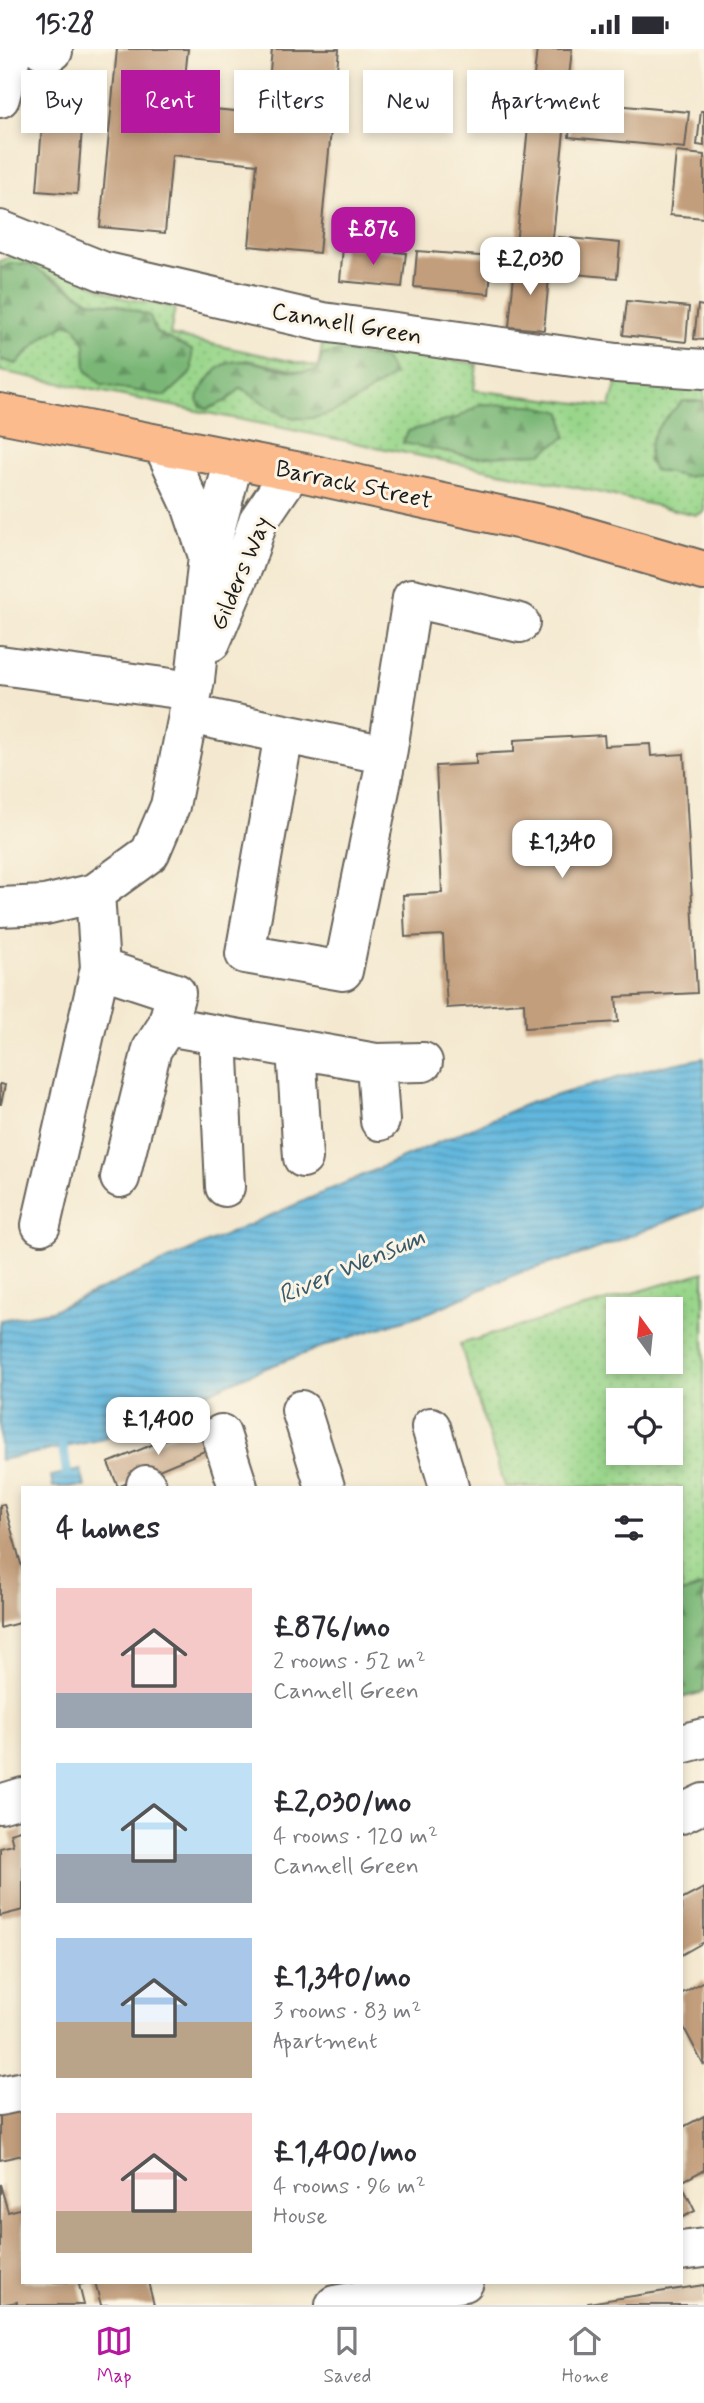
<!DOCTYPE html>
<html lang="en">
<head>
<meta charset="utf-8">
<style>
	body { margin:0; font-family:Mynerve,sans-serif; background:#f2f2f3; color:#2b2b33; height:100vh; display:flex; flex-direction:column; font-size:26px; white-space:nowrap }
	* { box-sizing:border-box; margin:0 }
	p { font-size:23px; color:#7c7c81 }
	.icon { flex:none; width:38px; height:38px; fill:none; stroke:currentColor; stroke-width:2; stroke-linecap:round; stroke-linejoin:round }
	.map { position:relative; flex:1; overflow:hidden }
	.side { position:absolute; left:21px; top:1437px; width:662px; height:798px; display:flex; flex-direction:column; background:#fff; border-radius:0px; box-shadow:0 4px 10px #0003 }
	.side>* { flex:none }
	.guide { position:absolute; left:21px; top:21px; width:663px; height:63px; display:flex; gap:14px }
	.needle { width:46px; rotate:345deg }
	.fabs { position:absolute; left:606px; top:1248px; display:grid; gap:14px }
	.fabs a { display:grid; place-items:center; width:77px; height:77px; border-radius:0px; background:#fff; box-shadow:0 4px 10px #0003; font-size:35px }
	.price { position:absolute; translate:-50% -60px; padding:0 16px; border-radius:14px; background:#fff; color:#222; font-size:23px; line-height:46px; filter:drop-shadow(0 2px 4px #0008) }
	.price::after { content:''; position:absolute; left:50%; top:42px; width:21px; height:16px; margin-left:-10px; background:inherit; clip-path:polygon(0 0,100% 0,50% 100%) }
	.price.current { background:#b5179e; color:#fff }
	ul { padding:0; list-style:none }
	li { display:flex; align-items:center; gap:21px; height:175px; padding:0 35px }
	li span { display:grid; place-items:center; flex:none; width:196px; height:140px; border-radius:0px; color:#555 }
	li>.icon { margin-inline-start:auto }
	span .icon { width:84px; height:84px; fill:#fffc; stroke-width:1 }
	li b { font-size:30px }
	h2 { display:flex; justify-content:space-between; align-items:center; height:84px; padding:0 35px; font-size:30px }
	.tag { padding:0 24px; border-radius:0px; background:#fff; box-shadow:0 4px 10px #0003; font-size:24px; line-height:63px }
	.tag.current { background:#b5179e; color:#fff }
	.status { display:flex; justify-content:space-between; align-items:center; height:49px; padding:0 35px; background:#fff; direction:ltr }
	.status svg { height:19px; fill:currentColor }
	.tabs { display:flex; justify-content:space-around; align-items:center; height:98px; border-top:2px solid #e1e1e2; background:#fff; font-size:19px; color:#7c7c81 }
	.tabs a { display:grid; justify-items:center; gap:4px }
	.tabs .current { color:#b5179e }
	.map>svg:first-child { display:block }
	.grass { fill:url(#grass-dots); stroke:#5a7954; stroke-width:2; fill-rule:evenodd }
	.forest { fill:url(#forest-firs); stroke:#4b6a4a; stroke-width:2 }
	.water { fill:url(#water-rules); stroke:#3e6a7d; stroke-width:2 }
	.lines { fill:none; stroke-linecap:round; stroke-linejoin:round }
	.stream { stroke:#61b7de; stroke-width:10 }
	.building { fill:#c29e7c }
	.minor-casing { stroke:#68645b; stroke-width:42 }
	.major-casing { stroke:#68645b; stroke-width:42 }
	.minor { stroke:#fff; stroke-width:38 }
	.major { stroke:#fbbb8d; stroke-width:38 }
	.labels { text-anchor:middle; stroke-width:6; stroke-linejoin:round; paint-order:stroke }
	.street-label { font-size:24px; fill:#1c1c1c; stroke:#fcf5e5 }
	.water-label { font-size:26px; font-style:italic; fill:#385a6a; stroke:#fcf5e5 }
</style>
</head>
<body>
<div class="status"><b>15:28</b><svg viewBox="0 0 49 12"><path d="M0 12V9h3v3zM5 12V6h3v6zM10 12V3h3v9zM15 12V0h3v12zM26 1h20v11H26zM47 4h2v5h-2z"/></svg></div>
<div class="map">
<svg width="704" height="2256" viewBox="0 0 704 2256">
	<defs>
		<pattern id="grass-dots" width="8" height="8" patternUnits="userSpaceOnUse" patternTransform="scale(1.75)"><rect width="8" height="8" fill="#99d68b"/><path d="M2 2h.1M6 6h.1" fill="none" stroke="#83b777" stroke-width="1.8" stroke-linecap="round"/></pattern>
		<pattern id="forest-firs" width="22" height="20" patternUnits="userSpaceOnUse" patternTransform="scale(1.75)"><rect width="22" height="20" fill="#7ab777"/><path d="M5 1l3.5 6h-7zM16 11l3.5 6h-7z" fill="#639461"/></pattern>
		<pattern id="water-rules" width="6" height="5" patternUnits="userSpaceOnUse" patternTransform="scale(1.75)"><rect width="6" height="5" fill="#61b7de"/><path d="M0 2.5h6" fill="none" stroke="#4f94b3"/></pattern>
	</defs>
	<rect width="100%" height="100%" fill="#fcf5e5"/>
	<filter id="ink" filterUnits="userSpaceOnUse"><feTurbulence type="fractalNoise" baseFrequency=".0143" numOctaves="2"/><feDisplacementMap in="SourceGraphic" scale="14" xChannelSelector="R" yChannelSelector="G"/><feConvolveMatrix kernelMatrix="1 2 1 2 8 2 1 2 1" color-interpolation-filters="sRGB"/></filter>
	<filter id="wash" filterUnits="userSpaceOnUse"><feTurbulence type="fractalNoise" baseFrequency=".00686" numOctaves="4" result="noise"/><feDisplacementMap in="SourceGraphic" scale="28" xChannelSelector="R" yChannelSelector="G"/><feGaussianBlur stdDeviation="1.57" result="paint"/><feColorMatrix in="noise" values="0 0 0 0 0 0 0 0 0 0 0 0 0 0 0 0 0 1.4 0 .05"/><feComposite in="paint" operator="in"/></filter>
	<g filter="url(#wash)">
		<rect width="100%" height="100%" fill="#f4e9d0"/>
		<path class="grass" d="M13,207L34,209L123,249L175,259L170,286L318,318L323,292L477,315L474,341L610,358L618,328L704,338V352H683L648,412L654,421L687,428L704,424V463L696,466L588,441L0,322V310L16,315L42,290L67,274L76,277L85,295L86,321L166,347L192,323V302L156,283L150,267L116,255L90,252L57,230L10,215L0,220V212ZM248,311L305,324L318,321L259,349L241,339L226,352L223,316ZM481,355L474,408L403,393L408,382L457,369Z
			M704,1223V1537L681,1544V1438H505L460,1295ZM618,1260H670V1312H618ZM618,1351H670V1404H618Z"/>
		<path class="forest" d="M9,215H29L90,252L116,255L150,267L156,283L192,301V323L166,347L102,336L86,321L85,295L76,278L67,274L42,290L16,315L0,310V220Z
			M341,302L385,310L394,326C364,346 325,379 287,367C271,362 256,347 241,339L226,352L208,360L201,358L197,351C229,277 269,333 318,321L322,306Z
			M683,352H704V424L687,428L654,421C638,394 664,369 683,352Z
			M481,355L532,356L562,363L566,388L541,404L474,408L403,394L408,382L457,369Z
			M704,1537V1643L681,1649V1544Z"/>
		<path class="water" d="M704,1009V1158L589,1203L519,1224L430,1263L338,1292L247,1326L104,1390L0,1411V1271L51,1262L529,1054L652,1019Z
			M81,1421L85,1438H53L51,1427Z"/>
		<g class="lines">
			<path class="stream" d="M63,1398L67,1424"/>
		</g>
		<g id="blocks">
			<path class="building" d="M117,0H188L182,57L266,65L272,0H339L319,204L249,197L257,115L172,106L165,184L100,178Z
				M537,0H572L566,57L531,53Z
				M46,24L86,27L77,145L37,142Z
				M572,52L689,63L685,99L569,88Z
				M701,62H704V97L697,96Z
				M528,78L564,82L552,198L516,195Z
				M676,103L704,106V169L670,166Z
				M558,188L620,194L617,229L554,223Z
				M343,198L406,204L402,238L340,232Z
				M417,202L492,208L489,245L414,238Z
				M515,215L550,218L544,281L509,278Z
				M627,252L689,258L686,293L623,286Z
				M698,256L704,257V291L694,290Z
				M604,686L605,697L650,695L651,707L684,705L697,944L616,948L618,973L525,979L524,954L447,959L443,886L405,888L403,846L442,844L436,717L476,715V705L514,703V691Z
				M0,1035L5,1036L1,1055H0Z
				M197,1377L207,1401L118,1438L108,1414Z
				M4,1455L23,1522V1573L0,1579V1456Z
				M23,1780V1861L0,1867V1799L13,1796L10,1784Z
				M704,1839V1893L681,1906V1851Z
				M704,1932V2017L681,1973V1945Z
				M23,2052V2106L0,2111V2058Z
				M704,2067V2121L681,2133V2079Z
				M681,2134L695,2162L681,2169Z
				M0,2135L8,2163L23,2159V2233H88L79,2236L84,2256H17V2253L0,2256Z
				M95,2233H148L154,2256H101Z
				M704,2236V2256H588V2254Z"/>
		</g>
	</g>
	<g filter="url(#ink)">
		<use href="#blocks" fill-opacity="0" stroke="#68645b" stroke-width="2"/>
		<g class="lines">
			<defs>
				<path id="minor" d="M42,0L53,2
					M0,49L13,0
					M0,181L102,222L323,273L616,314L704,320
					M163,396L191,456L208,507
					M211,593L245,513L258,472L292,422
					M0,616L193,642
					M188,665L387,706
					M284,685L245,905L343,922L387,706L412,549L520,574
					M0,858L45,856L95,844L150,804L170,757L195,631L208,507L234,411
					M100,919L176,944L167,977L376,1014L423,1013
					M218,986L225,1138
					M296,1000L303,1109
					M376,1014L380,1072
					M120,1129L152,1000L167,977
					M41,1176L100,919L95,844
					M301,1361L325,1438
					M431,1378L449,1438
					M221,1385L238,1438
					M146,1436L147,1438
					M681,1695L704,1689
					M0,1755L23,1748
					M681,1765L704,1754
					M0,2047L23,2042
					M681,2202L704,2199
					M335,2256L464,2233"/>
				<path id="major" d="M0,364L305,424L549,477L704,522"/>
			</defs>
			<use href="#minor" class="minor-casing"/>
			<use href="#major" class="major-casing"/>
			<use href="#minor" class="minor"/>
			<use href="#major" class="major"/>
		</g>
	</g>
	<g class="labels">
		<g class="street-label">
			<text transform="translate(347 274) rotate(10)" y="8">Cannell Green</text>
			<text transform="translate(354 435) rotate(12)" y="8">Barrack Street</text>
			<text transform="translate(240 524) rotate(-67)" y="8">Gilders Way</text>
		</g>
		<g class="water-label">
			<text transform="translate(351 1216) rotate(-23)" y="9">River Wensum</text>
		</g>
	</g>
</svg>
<div class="fabs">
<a><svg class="needle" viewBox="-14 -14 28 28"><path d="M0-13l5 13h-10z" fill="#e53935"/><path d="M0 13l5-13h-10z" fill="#7c7c81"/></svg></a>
<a><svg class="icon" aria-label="locate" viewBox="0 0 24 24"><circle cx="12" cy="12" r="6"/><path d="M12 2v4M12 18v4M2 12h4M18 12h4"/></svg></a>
</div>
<b class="price current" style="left:373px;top:218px">£876</b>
<b class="price" style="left:530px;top:248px">£2,030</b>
<b class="price" style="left:562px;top:831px">£1,340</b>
<b class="price" style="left:158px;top:1408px">£1,400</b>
<div class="guide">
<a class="tag">Buy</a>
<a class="tag current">Rent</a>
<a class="tag">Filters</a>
<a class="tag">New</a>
<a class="tag">Apartment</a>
</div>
<section class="side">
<h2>4 homes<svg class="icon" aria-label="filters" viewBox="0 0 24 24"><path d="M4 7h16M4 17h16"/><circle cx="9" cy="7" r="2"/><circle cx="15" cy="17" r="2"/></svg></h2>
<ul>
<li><span style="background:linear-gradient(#f6c9c9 75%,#9aa5b1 0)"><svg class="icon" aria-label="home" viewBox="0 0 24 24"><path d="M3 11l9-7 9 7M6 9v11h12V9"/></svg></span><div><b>£876/mo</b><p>2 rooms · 52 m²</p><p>Cannell Green</p></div></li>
<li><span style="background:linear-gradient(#bfe0f5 65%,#9aa5b1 0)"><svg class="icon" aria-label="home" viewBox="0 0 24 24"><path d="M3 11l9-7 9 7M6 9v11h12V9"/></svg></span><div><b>£2,030/mo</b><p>4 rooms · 120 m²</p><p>Cannell Green</p></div></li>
<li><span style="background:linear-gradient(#a9c7e8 60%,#b9a48a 0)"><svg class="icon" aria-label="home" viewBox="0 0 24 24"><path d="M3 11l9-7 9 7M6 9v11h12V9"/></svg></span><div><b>£1,340/mo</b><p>3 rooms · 83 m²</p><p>Apartment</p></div></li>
<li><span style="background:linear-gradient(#f6c9c9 70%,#b9a48a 0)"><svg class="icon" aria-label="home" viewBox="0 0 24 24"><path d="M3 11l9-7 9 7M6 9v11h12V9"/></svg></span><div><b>£1,400/mo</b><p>4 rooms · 96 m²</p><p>House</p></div></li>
</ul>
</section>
</div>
<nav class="tabs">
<a class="current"><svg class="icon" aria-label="map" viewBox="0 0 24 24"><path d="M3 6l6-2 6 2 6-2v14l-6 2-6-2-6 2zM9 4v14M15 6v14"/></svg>Map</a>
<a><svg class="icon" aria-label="saved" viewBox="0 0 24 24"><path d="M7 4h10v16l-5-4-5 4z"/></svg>Saved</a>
<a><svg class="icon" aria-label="home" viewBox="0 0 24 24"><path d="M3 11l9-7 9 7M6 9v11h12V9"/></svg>Home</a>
</nav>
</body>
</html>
